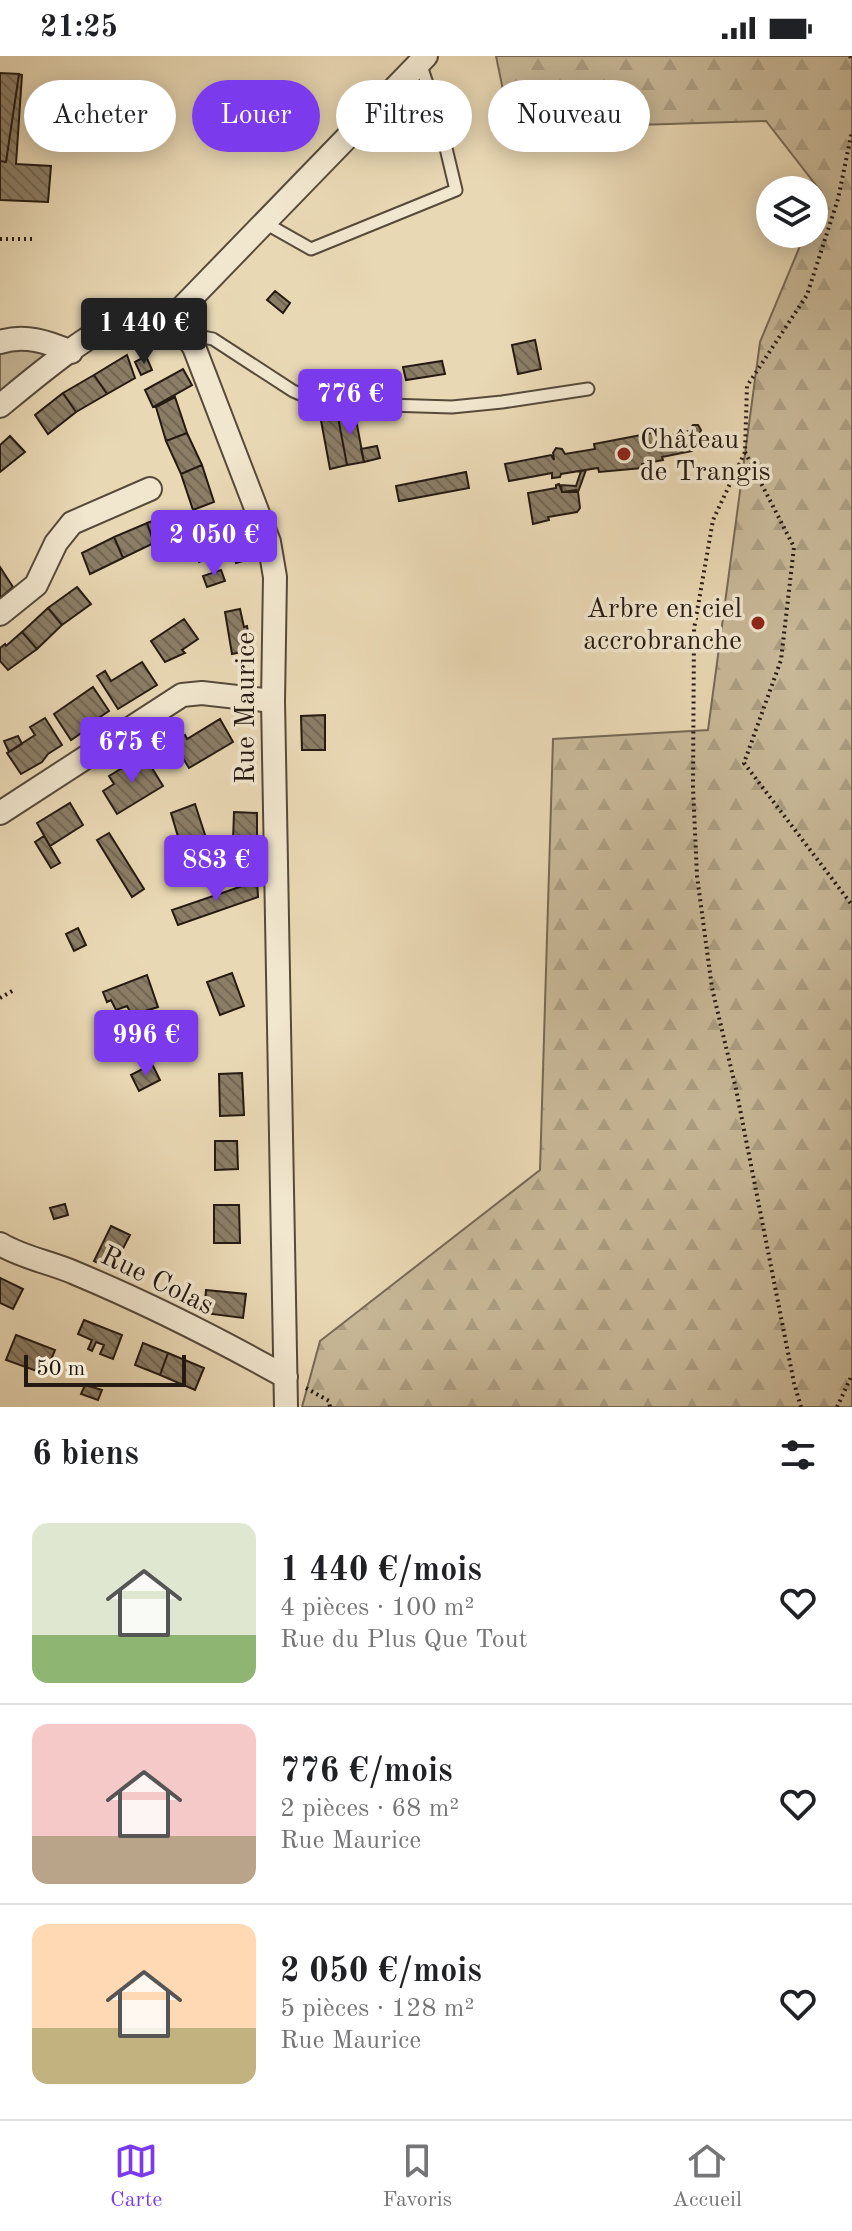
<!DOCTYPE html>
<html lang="fr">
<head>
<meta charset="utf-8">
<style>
	body { margin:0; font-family:"Old Standard TT",serif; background:#f2f2f2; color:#202124; height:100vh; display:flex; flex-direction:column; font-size:30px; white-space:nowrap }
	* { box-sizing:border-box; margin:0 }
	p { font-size:26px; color:#757577 }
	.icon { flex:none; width:44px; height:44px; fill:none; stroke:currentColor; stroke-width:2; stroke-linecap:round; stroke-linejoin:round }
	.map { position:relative; height:1351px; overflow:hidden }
	.panel { display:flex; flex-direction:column; background:#fff; flex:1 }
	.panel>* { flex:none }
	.guide { position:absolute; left:24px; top:24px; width:804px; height:72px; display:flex; gap:16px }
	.controls { position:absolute; left:756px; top:120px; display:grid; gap:16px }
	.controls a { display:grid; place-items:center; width:72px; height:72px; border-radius:50%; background:#fff; box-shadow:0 4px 20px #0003; font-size:40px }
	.scale { position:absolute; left:24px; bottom:20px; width:162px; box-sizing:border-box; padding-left:8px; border:4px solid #251a12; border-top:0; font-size:22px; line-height:28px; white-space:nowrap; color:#251a12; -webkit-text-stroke:6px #f1e6ce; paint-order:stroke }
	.price { position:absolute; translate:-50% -68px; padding:0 18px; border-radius:8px; background:#7c3aed; color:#fff; font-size:26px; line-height:52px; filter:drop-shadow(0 2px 4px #0008) }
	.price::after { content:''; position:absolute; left:50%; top:48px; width:24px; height:18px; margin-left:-12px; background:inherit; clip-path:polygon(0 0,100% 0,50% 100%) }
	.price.active { background:#222; color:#fff }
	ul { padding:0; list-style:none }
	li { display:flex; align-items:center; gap:24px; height:200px; padding:0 32px }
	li+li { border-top:2px solid #e0e0e0 }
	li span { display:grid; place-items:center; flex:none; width:224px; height:160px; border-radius:16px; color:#555 }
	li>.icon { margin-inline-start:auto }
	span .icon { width:96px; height:96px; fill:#fffc; stroke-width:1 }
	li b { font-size:34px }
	h2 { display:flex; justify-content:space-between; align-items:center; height:96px; padding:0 32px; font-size:34px }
	.tag { padding:0 28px; border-radius:36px; background:#fff; box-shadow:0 4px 20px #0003; font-size:28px; line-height:72px }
	.tag.active { background:#7c3aed; color:#fff }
	.status { display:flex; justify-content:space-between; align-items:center; height:56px; padding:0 40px; background:#fff; direction:ltr }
	.status svg { height:22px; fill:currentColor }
	.dock { display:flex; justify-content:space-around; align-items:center; height:112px; border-top:2px solid #e0e0e0; background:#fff; font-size:22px; color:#757577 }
	.dock a { display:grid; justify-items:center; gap:4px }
	.dock .active { color:#7c3aed }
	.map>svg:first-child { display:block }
	.green { fill:#c8b898; stroke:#766955; stroke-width:2 }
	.forest { fill:url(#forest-firs); stroke:#766955; stroke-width:2 }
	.building { fill:url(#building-back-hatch); stroke:#251a12; stroke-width:2 }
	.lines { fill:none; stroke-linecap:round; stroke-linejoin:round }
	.service-casing { stroke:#564a3a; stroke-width:15 }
	.minor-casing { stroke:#564a3a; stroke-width:26 }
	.path { stroke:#251a12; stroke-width:4; stroke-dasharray:2 4; stroke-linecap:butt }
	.service { stroke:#f1e6ce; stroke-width:11 }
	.minor { stroke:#f1e6ce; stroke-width:22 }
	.poi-dot { fill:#8f2418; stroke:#f1e6ce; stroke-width:3 }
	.labels { text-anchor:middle; stroke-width:7; stroke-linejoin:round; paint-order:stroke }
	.poi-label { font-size:28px; fill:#251a12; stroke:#f1e6ce; text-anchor:start }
	.street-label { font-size:28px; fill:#251a12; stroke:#f1e6ce }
</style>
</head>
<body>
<div class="status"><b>21:25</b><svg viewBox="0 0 49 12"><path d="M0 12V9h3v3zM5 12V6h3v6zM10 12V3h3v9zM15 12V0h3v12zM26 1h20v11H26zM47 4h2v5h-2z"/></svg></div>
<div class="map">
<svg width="852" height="1351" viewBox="0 0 852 1351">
	<defs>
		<pattern id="forest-firs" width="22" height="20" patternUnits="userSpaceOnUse" patternTransform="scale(2)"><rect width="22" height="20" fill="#c8b898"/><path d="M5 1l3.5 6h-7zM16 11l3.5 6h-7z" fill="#ac9e82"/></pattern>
		<pattern id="building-back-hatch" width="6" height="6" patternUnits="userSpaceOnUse" patternTransform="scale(2)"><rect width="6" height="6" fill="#8b7d66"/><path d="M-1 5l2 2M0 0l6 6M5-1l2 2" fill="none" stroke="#716653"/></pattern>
	</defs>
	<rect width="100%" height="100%" fill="#e9d8b4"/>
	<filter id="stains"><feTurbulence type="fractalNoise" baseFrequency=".0025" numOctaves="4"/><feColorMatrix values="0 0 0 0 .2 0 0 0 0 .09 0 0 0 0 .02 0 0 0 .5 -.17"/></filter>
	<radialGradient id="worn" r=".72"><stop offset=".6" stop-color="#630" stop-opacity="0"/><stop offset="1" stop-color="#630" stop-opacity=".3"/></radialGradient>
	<path class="green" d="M14,289L58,295L0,345V293Z"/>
	<path class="forest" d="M496,0H852V1351H302L320,1285L540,1114L553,683L708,674L760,286L805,178H814V157L822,137L766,65L511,73Z"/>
	<path class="building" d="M0,17L19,18L6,106L0,105Z
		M19,18L22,19L16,108L51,110L48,146L0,144V105L6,106Z
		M275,235L290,247L283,257L267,244Z
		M535,284L541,313L518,318L512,289Z
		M127,299L135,322L107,338L94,319Z
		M146,300L152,314L141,319L135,306Z
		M442,305L445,318L406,324L403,311Z
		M183,313L192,329L153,351L145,334Z
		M94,319L107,338L76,356L63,337Z
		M63,337L76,356L48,378L35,359Z
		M175,341L187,377L166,385L156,351Z
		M354,353L364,406L347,409L337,356Z
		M337,356L347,409L330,413L320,359Z
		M693,369H698L701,374L698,381L689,380L692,395L662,401L663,404L642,408V412L599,416L598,412L561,418L560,421L552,422V417L509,425L505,408L551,399L554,404L553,397L556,392L562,393L565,398L595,393L594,388L657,376L658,381L689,375Z
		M187,377L202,409L181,418L166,385Z
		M10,380L25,396L0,416V389Z
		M377,390L380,402L364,406L361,393Z
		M202,409L214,446L193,454L181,418Z
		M586,414L578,436H562L561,429L576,430L581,415Z
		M466,416L469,432L399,445L396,430Z
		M559,428L562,436L576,434L578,436L580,452L577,456L548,461L549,464L533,468L528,437L556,432V429Z
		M240,455L243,465L204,478L201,469Z
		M180,456L189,476L154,487L147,467Z
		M147,467L154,487L123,502L114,481Z
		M201,469L212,501L199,506L188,473Z
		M244,470L253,502L236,507L227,476Z
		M114,481L123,502L90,518L82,497Z
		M0,511L13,531L0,542Z
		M221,514L225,525L207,531L203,520Z
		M77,531L91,548L62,569L48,552Z
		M48,552L62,569L37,593L22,576Z
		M240,553L244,571L247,570L251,594L232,598L225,556Z
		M184,563L198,583L182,594L185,597L165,606L151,585Z
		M22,576L37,593L8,614L0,605V592L5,588L6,590Z
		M142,606L157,629L118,653L97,620L105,615L111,625Z
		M93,631L109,655L85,671L87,673L71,684L54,658Z
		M325,659V694H302L301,660Z
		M45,662L62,689L48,698L42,706L21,718L7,697L35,679L30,671Z
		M220,663L233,686L189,712L173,686L185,679L187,683Z
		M18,680L22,688L9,696L4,685Z
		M144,699L163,730L117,758L103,735L114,728L109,720Z
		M70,747L83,769L50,790L37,767Z
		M195,748L207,785L182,794L171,757Z
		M234,756L257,757V787L233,785Z
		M109,777L144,833L132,841L97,784Z
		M44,780L60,807L51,812L35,786Z
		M257,825L258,841L178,869L172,854Z
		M78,872L86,889L74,895L66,878Z
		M232,917L244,950L220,959L207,926Z
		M147,919L158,951L132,959L127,950L116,954L111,944L107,946L103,936Z
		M152,1008L160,1024L139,1035L131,1019Z
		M242,1017L244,1059L220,1060L219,1018Z
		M215,1085H237L238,1113L215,1114Z
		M65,1148L68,1159L54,1163L50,1152Z
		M214,1149H239L240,1187H214Z
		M111,1170L130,1179L112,1214L94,1205Z
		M0,1222L23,1233L13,1253L0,1247Z
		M206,1234L246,1238L243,1262L204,1257Z
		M84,1264L122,1279L113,1303L100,1298L104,1289L96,1286L92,1295L88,1293L92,1284L78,1278Z
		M16,1279L55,1294L45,1318L6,1304Z
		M143,1287L168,1297L160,1319L135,1309Z
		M168,1297L204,1312L195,1334L160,1319Z
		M85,1329L102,1334L98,1344L81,1338Z"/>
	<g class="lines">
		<defs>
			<path id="service" d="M265,167L311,193L456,134L439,63L420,7
				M188,278L213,283L293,335L322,347L452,351L502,346L588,333"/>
			<path id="minor" d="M173,261L194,291L269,486L275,521L273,645L286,1351
				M0,286C25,278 48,286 71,296
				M0,350C33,323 90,274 129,261C144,256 158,259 173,261L426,0
				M0,558L36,529L56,487L72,467L150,433
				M0,757L182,639L202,637L273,645
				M0,1188C23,1202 50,1206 75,1217C147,1247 218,1283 286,1321"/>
		</defs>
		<use href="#service" class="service-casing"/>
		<use href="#minor" class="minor-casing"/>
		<path class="path" d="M850,0L852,4
			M0,183H35
			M745,396L794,491L781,604L744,707L852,849
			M0,942L14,934
			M306,1332L329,1345L330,1351
			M801,1351L794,1327L736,1033L712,932L697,820L693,731L694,573L713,464L745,396L747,330L807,239L838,143L852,75
			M837,1351L852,1319"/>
		<use href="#service" class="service"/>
		<use href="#minor" class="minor"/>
	</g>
	<g class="poi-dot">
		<circle cx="624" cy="398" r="8"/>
		<circle cx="758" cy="567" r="8"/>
	</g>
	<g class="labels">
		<g class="poi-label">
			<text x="640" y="392">Château<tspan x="640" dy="32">de Trangis</tspan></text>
			<text x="742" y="561" text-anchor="end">Arbre en ciel<tspan x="742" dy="32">accrobranche</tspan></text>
		</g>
		<g class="street-label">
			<text transform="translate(244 652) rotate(-90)" y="10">Rue Maurice</text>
			<text transform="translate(158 1223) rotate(26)" y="10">Rue Colas</text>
		</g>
	</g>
	<rect width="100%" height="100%" filter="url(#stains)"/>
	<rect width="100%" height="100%" fill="url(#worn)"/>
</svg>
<div class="controls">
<a><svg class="icon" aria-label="layers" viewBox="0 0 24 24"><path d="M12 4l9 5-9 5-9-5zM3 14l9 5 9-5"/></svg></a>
</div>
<div class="scale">50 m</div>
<b class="price active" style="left:144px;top:310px">1 440 €</b>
<b class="price" style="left:350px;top:381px">776 €</b>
<b class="price" style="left:214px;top:522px">2 050 €</b>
<b class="price" style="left:132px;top:729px">675 €</b>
<b class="price" style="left:216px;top:847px">883 €</b>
<b class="price" style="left:146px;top:1022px">996 €</b>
<div class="guide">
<a class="tag">Acheter</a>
<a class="tag active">Louer</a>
<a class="tag">Filtres</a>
<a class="tag">Nouveau</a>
</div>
</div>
<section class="panel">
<h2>6 biens<svg class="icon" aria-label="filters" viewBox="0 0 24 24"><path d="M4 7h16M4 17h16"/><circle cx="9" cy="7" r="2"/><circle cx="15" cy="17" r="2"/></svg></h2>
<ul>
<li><span style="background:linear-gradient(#dfe7d0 70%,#8fb573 0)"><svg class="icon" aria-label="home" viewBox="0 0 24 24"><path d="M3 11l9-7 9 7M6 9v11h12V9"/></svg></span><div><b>1 440 €/mois</b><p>4 pièces · 100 m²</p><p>Rue du Plus Que Tout</p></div><svg class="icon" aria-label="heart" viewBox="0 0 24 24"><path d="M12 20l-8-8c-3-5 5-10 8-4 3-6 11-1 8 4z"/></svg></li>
<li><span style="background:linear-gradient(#f6c9c9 70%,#b9a48a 0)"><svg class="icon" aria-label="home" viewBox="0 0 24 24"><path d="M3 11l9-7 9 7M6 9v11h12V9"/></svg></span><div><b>776 €/mois</b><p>2 pièces · 68 m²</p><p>Rue Maurice</p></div><svg class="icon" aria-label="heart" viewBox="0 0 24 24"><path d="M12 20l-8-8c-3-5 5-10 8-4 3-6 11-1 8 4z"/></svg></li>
<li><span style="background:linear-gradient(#ffd9b3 65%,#c2b280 0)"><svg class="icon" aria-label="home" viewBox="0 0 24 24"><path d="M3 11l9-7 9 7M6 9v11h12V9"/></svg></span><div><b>2 050 €/mois</b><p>5 pièces · 128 m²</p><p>Rue Maurice</p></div><svg class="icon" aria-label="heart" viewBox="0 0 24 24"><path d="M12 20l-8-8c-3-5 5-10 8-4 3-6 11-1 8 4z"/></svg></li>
</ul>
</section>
<nav class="dock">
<a class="active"><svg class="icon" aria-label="map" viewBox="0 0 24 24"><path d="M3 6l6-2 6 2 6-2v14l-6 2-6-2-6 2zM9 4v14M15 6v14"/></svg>Carte</a>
<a><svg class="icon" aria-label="saved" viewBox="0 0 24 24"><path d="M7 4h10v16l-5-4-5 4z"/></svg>Favoris</a>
<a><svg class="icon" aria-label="home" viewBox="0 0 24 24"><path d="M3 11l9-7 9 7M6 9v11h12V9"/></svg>Accueil</a>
</nav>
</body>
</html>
